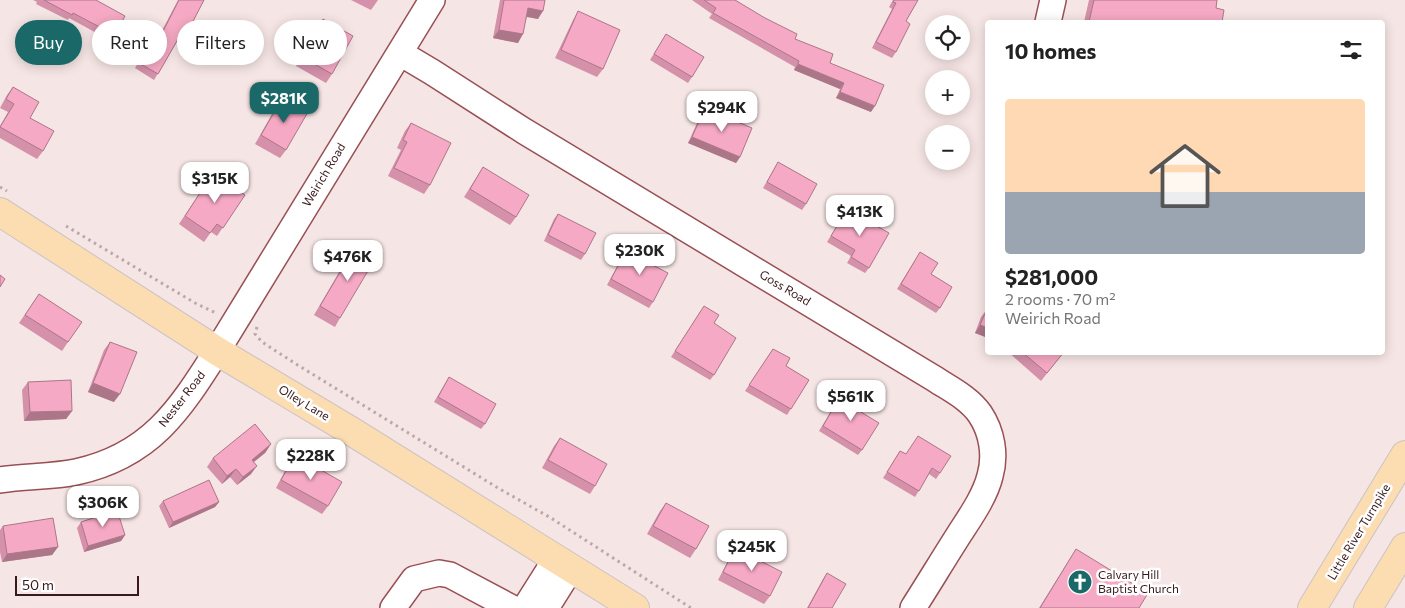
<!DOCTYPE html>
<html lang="en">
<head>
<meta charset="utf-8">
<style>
	body { margin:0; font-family:Commissioner,sans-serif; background:#f2f2f2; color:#222; height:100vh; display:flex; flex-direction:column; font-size:19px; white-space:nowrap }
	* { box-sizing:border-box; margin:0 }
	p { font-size:16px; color:#767676 }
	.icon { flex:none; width:28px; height:28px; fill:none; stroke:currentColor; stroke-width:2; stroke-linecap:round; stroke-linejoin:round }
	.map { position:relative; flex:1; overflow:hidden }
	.side { position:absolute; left:985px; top:20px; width:400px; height:335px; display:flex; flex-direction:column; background:#fff; border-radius:5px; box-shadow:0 2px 12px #0003 }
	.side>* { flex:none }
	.guide { position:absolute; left:15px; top:20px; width:475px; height:45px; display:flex; gap:10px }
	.fabs { position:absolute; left:925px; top:15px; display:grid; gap:10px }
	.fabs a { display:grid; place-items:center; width:45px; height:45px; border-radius:50%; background:#fff; box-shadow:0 2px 12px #0003; font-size:25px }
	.scale { position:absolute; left:15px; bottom:12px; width:124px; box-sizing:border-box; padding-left:5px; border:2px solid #38191c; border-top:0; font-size:14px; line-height:18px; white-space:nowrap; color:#38191c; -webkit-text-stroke:4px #fff; paint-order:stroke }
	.price { position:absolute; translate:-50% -42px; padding:0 11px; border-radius:10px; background:#fff; color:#222; font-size:16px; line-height:32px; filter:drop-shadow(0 1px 2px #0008) }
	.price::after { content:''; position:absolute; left:50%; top:30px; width:15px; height:11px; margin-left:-8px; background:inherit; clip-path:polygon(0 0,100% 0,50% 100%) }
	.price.on { background:#1b6869; color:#fff }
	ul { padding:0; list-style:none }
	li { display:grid; align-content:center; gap:10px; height:265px; padding:0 20px }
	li+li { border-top:1px solid #e0e0e0 }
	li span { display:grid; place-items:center; height:155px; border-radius:5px; color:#555 }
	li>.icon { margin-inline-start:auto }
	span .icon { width:90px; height:90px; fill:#fffc; stroke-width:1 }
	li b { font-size:21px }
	h2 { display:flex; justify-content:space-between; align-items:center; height:60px; padding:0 20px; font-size:21px }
	.chip { padding:0 18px; border-radius:22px; background:#fff; box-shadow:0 2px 12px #0003; font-size:18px; line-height:45px }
	.chip.on { background:#1b6869; color:#fff }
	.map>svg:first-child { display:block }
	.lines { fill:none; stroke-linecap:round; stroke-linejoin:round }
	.minor-casing { stroke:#985055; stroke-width:28 }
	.major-casing { stroke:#cbc3c4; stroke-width:30 }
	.path { stroke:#bda8a9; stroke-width:3; stroke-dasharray:2.5 4; stroke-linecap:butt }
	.minor { stroke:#fff; stroke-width:25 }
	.major { stroke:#fbddb1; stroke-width:28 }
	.wall { fill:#d491a9 }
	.shaded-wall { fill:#ac7689 }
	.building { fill:#f6a9c4; stroke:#ac7689 }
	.labels { text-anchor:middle; stroke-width:5; stroke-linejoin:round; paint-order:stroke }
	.street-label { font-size:12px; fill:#38191c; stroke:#fff }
	.poi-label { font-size:12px; fill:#38191c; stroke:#fff; text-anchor:start }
</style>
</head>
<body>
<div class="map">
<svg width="1405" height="608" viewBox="0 0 1405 608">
	<rect width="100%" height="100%" fill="#f6e5e5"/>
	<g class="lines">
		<defs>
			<path id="minor" d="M1048,22L1053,0
				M400,53L432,72L524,131L935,379C950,389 969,398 980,414C992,432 996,455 990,476C985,496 971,516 960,533C944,558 929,583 913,608
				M0,480C25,476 51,477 76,472C150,456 179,411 217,351L432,0
				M393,608L414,579L439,573L450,575L512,608
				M525,608L556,559
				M546,608L571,568"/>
			<path id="major" d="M0,212L217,351L351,431L635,608
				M1312,608L1405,455
				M1368,608L1405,547"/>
		</defs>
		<use href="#minor" class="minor-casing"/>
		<use href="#major" class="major-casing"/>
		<path class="path" d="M0,187L7,191
			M66,226L195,303L216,313
			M257,327L255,334L262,342L296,364L498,488L551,518L691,608"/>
		<use href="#minor" class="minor"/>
		<use href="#major" class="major"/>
	</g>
	<path class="wall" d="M33,0H96L115,35L111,41L69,18L68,20L36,4L37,2Z
		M178,0H204L189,29L185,35L182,33L154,80L135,68L154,36L158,38Z
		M351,0H378L371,10Z
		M500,0H545L538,19L527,17L518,43L493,38Z
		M692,0H735L795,39L830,63L871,112L836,98L840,89L794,70L795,67L709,18L712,14Z
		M893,0H918L906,21L896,52L892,58L872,48L892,9L889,7Z
		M1089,0H1217L1216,8L1222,22H1084Z
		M578,11L603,69L597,77L555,58L573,20Z
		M323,19L332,74L326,83L296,66L317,28Z
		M666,34L692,77L688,83L650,60Z
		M13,87L30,118L43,151L37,159L0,138V126L8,112L0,108L7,95Z
		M283,97L286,150L280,158L255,144L277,105Z
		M705,108L740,157L736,163L688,143L701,114Z
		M411,123L430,185L424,194L388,176L401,150L397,148L405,131Z
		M778,162L806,204L802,210L763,188Z
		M483,167L516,217L510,225L464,197Z
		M213,173L245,195L217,236L211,232L204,242L179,224Z
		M847,209L869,268L865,273L847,263L851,256L827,242Z
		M558,214L585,254L581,260L544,241L554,219Z
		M355,247L340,318L335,327L314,315L349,255Z
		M626,251L653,302L649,308L607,285L622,257Z
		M920,252L931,274L940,308L936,313L897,289Z
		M39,294L68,342L62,351L19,323Z
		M987,309L988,338L975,333L981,317Z
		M700,312L714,323V375L710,380L671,357Z
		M110,342L114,402L88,392L104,350Z
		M773,349L786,366L809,380L787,415L745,391Z
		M1008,352H1064L1041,381Z
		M449,377L485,424L481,429L434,402Z
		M28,382L72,411L66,419L24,421L22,390Z
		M843,391L856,409L862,450L858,455L819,431Z
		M560,438L595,486L590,494L542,468L554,446Z
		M271,444L265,453L254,462L251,474L237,485L230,477L222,484L207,467L213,458Z
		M900,451L905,454L940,473L936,479L929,474L915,497L883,478Z
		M295,455L328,506L322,514L276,488L289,463Z
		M163,501L219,502L215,507L169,528L159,506Z
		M666,503L696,549L690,558L647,534L660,511Z
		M81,522L125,535L121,541L84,552L77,528Z
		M3,526L58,547L52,555L2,562L0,552V530Z
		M735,548L770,596L764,604L718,580L730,557Z
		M1076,549L1139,608H1039L1069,560Z
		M827,573L832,608H807L823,579Z"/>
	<path class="shaded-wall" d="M528,8L543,11L538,19L523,16Z
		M499,30L523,34L518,43L493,38Z
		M798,64L844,83L840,89L794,70Z
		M840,92L875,106L871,112L836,98Z
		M692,137L740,157L736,163L688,143Z
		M980,325L988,328V338L975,333Z
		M93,383L120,394L114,402L88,392Z
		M72,411L66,419L24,421L30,412Z
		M271,444L265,453L246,468L252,460Z
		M257,466L251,474L237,485L243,477Z
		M236,469L230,477L222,484L227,476Z
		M219,502L215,507L169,528L173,522Z
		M125,535L121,541L84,552L88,546Z
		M58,547L52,555L2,562L7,554Z"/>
	<path class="building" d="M44,0H96L125,16L115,35L73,13L72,15Z
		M179,0H204L189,29L185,27L158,74L139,63L154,36L159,39Z
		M504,0H545L543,11L528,8L523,34L499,30Z
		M704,0H735L765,18L797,34L795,39L833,54L830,63L884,85L875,106L840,92L844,83L798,64L799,61L713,13L716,8Z
		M894,0H918L906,21L910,24L896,52L876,42L896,3L893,2Z
		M1094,0H1217L1216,8L1224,10L1222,22H1089Z
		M578,11L620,30L603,69L561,50Z
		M323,19L353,36L332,74L302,57Z
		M666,34L704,57L692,77L654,54Z
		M13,87L39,102L30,118L54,131L43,151L0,127L14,104L6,99Z
		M283,97L308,112L286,150L261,135Z
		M705,108L752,128L740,157L692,137Z
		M411,123L451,143L430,185L394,168L407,142L403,140Z
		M778,162L817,184L806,204L767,182Z
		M483,167L529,195L516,217L470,189Z
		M213,173L245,195L223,228L217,224L210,233L185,216Z
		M847,209L889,233L869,268L851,257L855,250L831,236Z
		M558,214L596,233L585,254L548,235Z
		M355,247L375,259L340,318L320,306Z
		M626,251L668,273L653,302L611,279Z
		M920,252L938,263L931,274L952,287L940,308L901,284Z
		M0,275L5,279L0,287Z
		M39,294L82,322L68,342L25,315Z
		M704,306L719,315L714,323L736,338L714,375L675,351Z
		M987,309H988V328L980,325Z
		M110,342L137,352L120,394L93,383Z
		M773,349L790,358L786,366L809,380L791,409L749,385Z
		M1022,352H1064L1047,373Z
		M449,377L496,404L485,424L438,397Z
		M71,380L72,411L30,412L28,382Z
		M843,391L860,402L856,409L879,423L862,450L823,426Z
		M255,424L271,444L252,460L257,466L243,477L236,469L227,476L213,458Z
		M918,436L951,456L940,473L932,468L919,491L887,472L900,451L906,454Z
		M560,438L607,464L595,486L548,460Z
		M295,455L342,482L328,506L281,480Z
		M209,480L219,502L173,522L163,501Z
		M666,503L709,526L696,549L653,526Z
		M117,510L125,535L88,546L81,522Z
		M53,518L58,547L7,554L3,526Z
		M735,548L782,572L770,596L723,572Z
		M1076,549L1148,593L1139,608H1040Z
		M827,573L846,584L832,608H808Z"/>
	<defs>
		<symbol id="church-disc" viewBox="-11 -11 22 22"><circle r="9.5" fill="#1b6869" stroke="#fff"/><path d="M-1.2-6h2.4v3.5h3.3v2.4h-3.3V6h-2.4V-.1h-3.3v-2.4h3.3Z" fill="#fff"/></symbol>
	</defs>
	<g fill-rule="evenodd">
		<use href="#church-disc" x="1066" y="568" width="28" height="28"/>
	</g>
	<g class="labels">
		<g class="street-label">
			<text transform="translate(324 175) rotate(-59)" y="4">Weirich Road</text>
			<text transform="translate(785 288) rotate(31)" y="4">Goss Road</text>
			<text transform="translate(182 399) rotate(-52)" y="4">Nester Road</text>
			<text transform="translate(304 403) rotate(31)" y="4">Olley Lane</text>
			<text transform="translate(1359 532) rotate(-59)" y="4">Little River Turnpike</text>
		</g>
		<g class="poi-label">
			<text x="1098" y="579">Calvary Hill<tspan x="1098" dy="14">Baptist Church</tspan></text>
		</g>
	</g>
</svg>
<div class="fabs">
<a><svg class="icon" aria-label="locate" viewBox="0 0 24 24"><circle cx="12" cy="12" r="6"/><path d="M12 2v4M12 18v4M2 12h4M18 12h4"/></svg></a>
<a>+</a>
<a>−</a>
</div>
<div class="scale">50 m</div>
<b class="price on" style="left:284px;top:124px">$281K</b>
<b class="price" style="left:722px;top:133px">$294K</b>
<b class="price" style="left:215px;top:204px">$315K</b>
<b class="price" style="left:860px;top:237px">$413K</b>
<b class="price" style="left:640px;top:276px">$230K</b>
<b class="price" style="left:348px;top:282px">$476K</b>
<b class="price" style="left:851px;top:422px">$561K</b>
<b class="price" style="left:311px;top:481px">$228K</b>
<b class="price" style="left:103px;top:528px">$306K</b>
<b class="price" style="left:752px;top:572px">$245K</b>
<div class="guide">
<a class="chip on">Buy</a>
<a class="chip">Rent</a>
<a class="chip">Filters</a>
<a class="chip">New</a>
</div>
<section class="side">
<h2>10 homes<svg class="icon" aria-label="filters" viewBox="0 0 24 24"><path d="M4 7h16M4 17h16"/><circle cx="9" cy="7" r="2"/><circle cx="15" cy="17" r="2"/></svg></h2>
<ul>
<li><span style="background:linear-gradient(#ffd9b3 60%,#9aa5b1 0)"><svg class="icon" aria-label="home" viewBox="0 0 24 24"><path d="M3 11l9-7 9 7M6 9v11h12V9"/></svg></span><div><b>$281,000</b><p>2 rooms · 70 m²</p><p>Weirich Road</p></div></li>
</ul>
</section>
</div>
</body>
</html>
